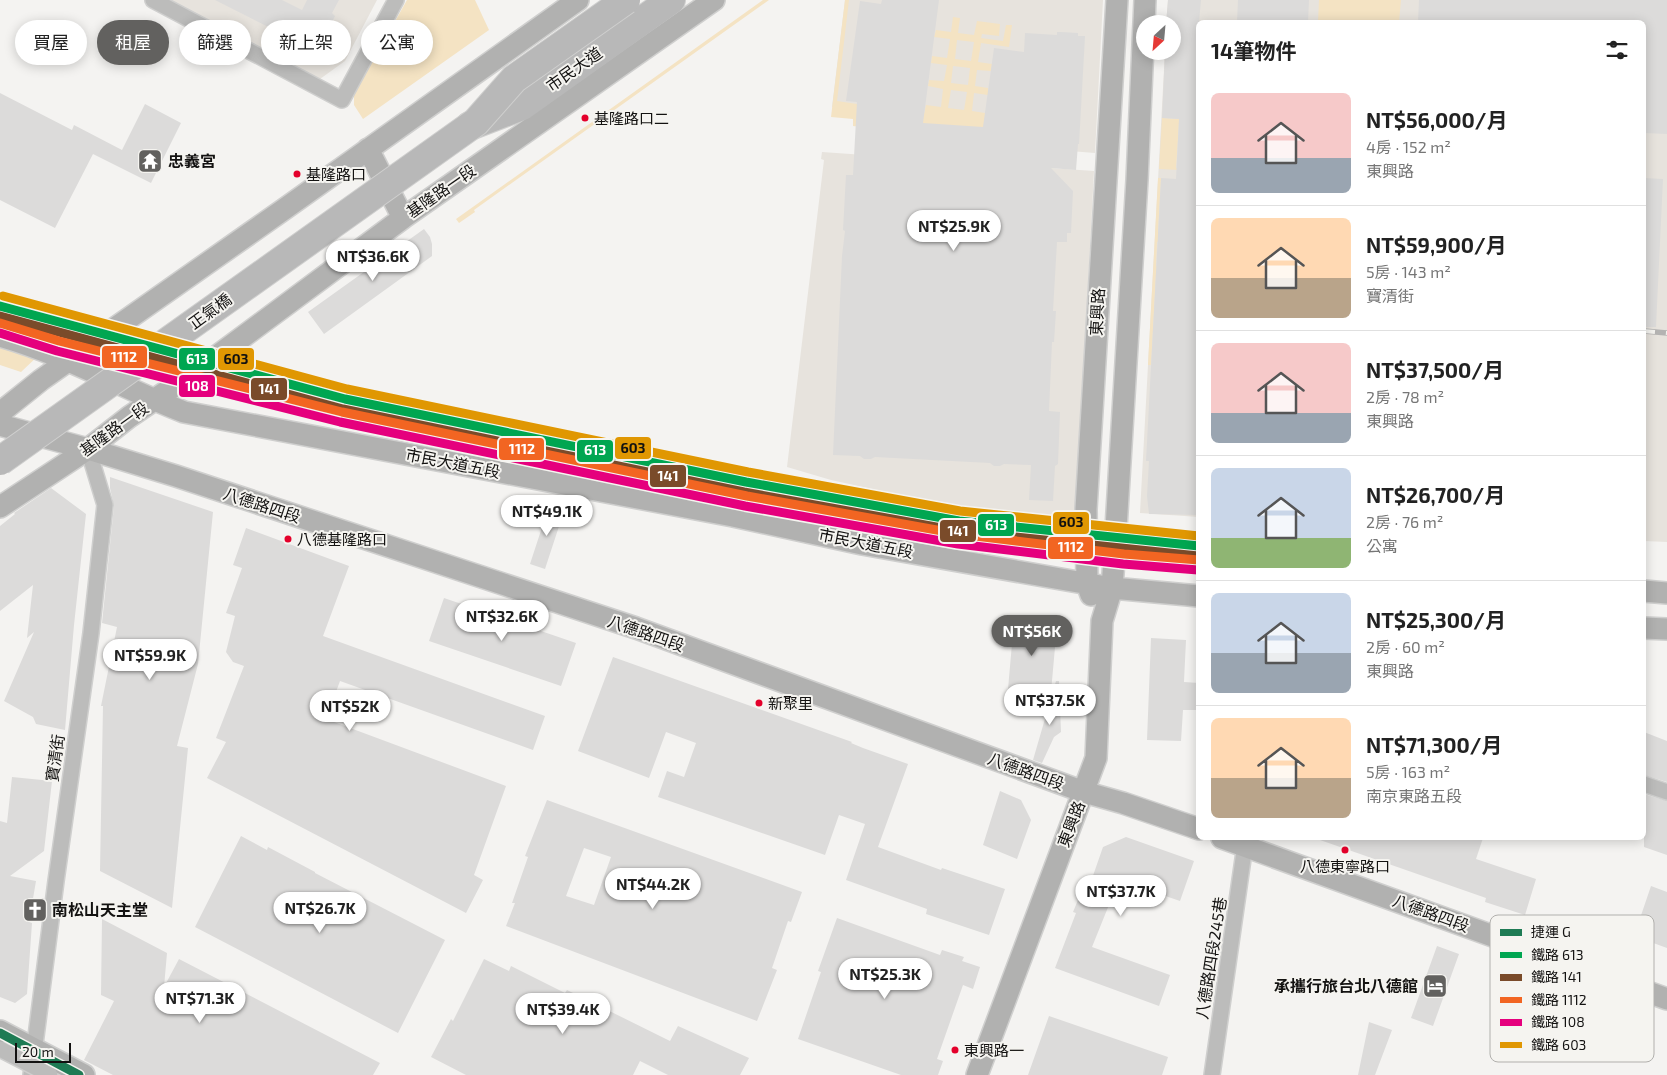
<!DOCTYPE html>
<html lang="zh-TW">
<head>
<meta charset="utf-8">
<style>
	body { margin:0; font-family:"Exo 2","Noto Sans TC",sans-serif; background:#f6f6f6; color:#222; height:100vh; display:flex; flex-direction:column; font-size:19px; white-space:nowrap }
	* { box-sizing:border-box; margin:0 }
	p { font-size:16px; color:#767676 }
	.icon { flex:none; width:28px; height:28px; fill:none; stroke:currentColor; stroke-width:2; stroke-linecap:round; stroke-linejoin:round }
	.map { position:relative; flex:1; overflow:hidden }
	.details { position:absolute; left:1196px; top:20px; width:450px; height:820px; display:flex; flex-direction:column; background:#fff; border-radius:8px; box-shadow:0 2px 12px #0003 }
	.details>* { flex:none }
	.guide { position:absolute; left:15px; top:20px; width:475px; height:45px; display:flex; gap:10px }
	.needle { width:32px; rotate:206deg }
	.controls { position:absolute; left:1136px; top:15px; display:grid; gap:10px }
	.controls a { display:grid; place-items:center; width:45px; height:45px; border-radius:50%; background:#fff; box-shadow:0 2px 12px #0003; font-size:25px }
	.scale { position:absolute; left:15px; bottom:12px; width:56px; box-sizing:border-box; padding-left:5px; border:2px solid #131211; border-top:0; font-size:14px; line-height:18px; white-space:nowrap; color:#131211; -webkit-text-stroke:4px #f5f4f0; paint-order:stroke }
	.price { position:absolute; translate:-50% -42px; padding:0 11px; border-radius:18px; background:#fff; color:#222; font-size:16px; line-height:32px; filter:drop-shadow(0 1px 2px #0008) }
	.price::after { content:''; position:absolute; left:50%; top:30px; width:15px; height:11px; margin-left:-8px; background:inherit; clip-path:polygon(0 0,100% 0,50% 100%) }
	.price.current { background:#62615f; color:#fff }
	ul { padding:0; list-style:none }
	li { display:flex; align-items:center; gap:15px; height:125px; padding:0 15px }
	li+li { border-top:1px solid #e0e0e0 }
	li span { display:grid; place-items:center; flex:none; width:140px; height:100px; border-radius:8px; color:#555 }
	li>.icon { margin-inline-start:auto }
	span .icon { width:60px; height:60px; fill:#fffc; stroke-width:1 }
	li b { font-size:21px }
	h2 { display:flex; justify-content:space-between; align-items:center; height:60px; padding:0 15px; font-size:21px }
	.tag { padding:0 18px; border-radius:22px; background:#fff; box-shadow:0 2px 12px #0003; font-size:18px; line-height:45px }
	.tag.current { background:#62615f; color:#fff }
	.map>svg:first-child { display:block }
	.built { fill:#e7e3dd }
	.green { fill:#f4e3c3; fill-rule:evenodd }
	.building { fill:#dcdbda; fill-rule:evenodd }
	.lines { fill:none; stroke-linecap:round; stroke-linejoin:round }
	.street-casing { stroke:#cfcfce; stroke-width:18 }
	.secondary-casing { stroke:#cfcfce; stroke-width:24 }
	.highway-casing { stroke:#cfcfce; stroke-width:30 }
	.street { stroke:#bcbcbb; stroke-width:15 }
	.secondary { stroke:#b1b1b0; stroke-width:21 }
	.highway { stroke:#b8b8b8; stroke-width:28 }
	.rail-casing { stroke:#b4b3b2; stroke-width:5.5 }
	.rail { stroke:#f5f4f0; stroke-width:4; stroke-dasharray:11; stroke-linecap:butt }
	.street-bridge-casing { stroke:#cfcfce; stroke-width:18; stroke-linecap:butt }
	.highway-bridge-casing { stroke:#cfcfce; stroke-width:30; stroke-linecap:butt }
	.street-bridge { stroke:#bcbcbb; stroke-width:15 }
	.highway-bridge { stroke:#b8b8b8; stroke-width:28 }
	.rail-1-casing { stroke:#f5f4f0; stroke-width:12 }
	.rail-2-casing { stroke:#f5f4f0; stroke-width:12 }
	.rail-3-casing { stroke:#f5f4f0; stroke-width:12 }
	.rail-4-casing { stroke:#f5f4f0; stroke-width:12 }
	.rail-5-casing { stroke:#f5f4f0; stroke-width:12 }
	.rail-1 { stroke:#00a651; stroke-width:9 }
	.rail-2 { stroke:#7a4b2a; stroke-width:9 }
	.rail-3 { stroke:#f26522; stroke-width:9 }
	.rail-4 { stroke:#e5007d; stroke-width:9 }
	.rail-5 { stroke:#e09702; stroke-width:9 }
	.metro-1-casing { stroke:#f5f4f0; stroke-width:12 }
	.metro-1 { stroke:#1e7b54; stroke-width:9 }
	.bus-dot { fill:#e4002b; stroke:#f5f4f0; stroke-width:2 }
	.labels { text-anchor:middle; stroke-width:4; stroke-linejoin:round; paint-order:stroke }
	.bus-label { font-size:15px; fill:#131211; stroke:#f5f4f0; text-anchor:start }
	.street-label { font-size:16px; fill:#131211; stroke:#f5f4f0 }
	.poi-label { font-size:16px; font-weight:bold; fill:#131211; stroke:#f5f4f0; text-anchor:start }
	.key { fill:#f5f4f0; stroke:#b1b0ad; stroke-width:1 }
	.key-label { font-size:14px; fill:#131211 }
	.line-badge { stroke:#f5f4f0; stroke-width:2 }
	.badge-label { font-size:14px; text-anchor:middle; font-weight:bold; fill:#fff }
	.pale-badge-label { font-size:14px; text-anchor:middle; font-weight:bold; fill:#111 }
</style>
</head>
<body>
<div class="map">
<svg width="1667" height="1075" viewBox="0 0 1667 1075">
	<rect width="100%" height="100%" fill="#f4f3f1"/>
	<path class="built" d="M168,0H377L345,61L320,79Z
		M845,0H1103L1095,153L983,144L832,107Z
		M1168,0H1667V542L1644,541V22H1199V517L1140,513L1165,51H1172V24H1166Z
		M822,152L1094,171L1076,511L1072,519L1062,525L1040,523L978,512L831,480L787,467L824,160L821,159Z"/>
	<path class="green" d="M407,0H475L489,30L363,119L354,105V94Z
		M763,0H769L474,210L475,212L459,223L456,219Z
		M845,0H849L837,101L924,114L926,105L941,107L943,89L928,86L929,80L944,81L947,65L931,63L932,56L947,58L950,39L934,37L936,30L951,32L953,17L960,18L958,33L974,35L977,21L1000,24L999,36L982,34L981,38L1003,41L1006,25H1012L1009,47L981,43L978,62L992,64L991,71L977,70L975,86L988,88V95L974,93L972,111L998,115L993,145L853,126V119L831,117ZM957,40L974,42L971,61L955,59ZM953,66L970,68L968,85L951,83ZM951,90L967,92L964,110L948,108Z
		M1319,0H1401L1399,22H1318Z
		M1162,118L1194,120L1179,123L1176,168L1199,171L1159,169Z
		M1158,178H1161L1158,232L1177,233L1157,242L1156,266L1174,267L1156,274L1151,365H1148Z
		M0,342L40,354L21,372L0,365Z"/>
	<path class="building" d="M215,0H282L302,10L307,0H339L332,13L335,16L327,32L324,31L314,50Z
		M882,0H939L923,123L983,127L994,48L1024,52L1025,33L1057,35V32H1061L1078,33V36H1085L1079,144H1078L1076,170L1051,168L1073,191L1071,233H1067V242H1057L1053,311H1056L1054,342H1052L1049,411L1060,412L1058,464L1055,466L1053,501L1029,500L1031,465L1004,464L1000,466H994L990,463L875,457L871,459H864L860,456L833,455L842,256L845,231L843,230L846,175H853L857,102L846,101L860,1L881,4Z
		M1168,0H1201L1199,22V515L1149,514L1147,496L1149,461H1146L1161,178L1176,179L1179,119L1162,118L1165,51H1172V24H1166Z
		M1238,0H1309L1308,22H1237Z
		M1419,0H1667V134L1644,133V22H1418Z
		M0,93L72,130L74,125L122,150L145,104L181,123L151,183L93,154L55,228L0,200Z
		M1644,178L1663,179L1656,327H1644Z
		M424,229L430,237L432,244V256L324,334L308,312Z
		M110,477L213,512L198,664L177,746L188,748L172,908L100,871L103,706H101L117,627L102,623L114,506L110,488Z
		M51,488L86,514L74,625L65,730L36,724L33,717L4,701L34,632L27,638L33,585L0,611V526L15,514L14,513Z
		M549,506L564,511L545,569L530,564Z
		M246,528L349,566L323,636L545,716L533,750L340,681L326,719L506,786L474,875L483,880L466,913L207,778L226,742L216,738L244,666L233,662L226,652L235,616L226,613L242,568L233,565Z
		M444,598L576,643L561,686L429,641Z
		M1014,621L1057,625L1051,692L1008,689Z
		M1151,638L1186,640L1184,682L1199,683V710H1183L1181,741L1147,740Z
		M613,657L852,742L851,743L863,748L908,764L878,847L941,870L942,868L1005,889L989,935L926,914L927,909L846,880L865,824L839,815L825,855L658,797L667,771L684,777L696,743L666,732L649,778L578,751Z
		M1056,681H1059L1061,732L1054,737L1042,763L1033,760Z
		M1644,732L1667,741V782L1644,775Z
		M12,777L52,781L44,851L10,876L36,881L29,922L32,923L27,994L15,1003L0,997V821L7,823Z
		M1000,791L1021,800L1031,820L1017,859L983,845Z
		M1644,794L1667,801V855L1644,847Z
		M547,800L802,892L791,922L788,921L772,968L777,970L757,1021L506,926L515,903H512L528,857L525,856ZM584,848L611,857L594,905L566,896Z
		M241,836L267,850L268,847L315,872V873L445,940L398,1033L195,927Z
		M1126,837L1194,861L1180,901L1119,880L1092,947L1170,975L1159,1006L1055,968L1076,913L1073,912L1083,888L1088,890L1103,847Z
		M1321,838H1483L1476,859L1536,879L1525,915L1485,902L1486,898L1320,840Z
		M1651,886L1667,892V948L1634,936Z
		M837,918L940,955L942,950L964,957L962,961L980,967L973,989L963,985L937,1059L943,1061L938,1075H901L798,1039L821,972L818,971Z
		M102,919L167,953L164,987L179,959L380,1063L373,1075H113L84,1060L114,1001L101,995Z
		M1437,946L1459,954L1433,1026L1411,1018Z
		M484,959L509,971L511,966L565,993L567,990L670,1041L678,1026L749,1058L740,1075H668L640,1061L633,1075H466L431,1057L451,1019L453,1021Z
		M1049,1016L1168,1057L1162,1075H1028Z
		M1369,1022L1392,1030L1375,1075H1358Z"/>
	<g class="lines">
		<defs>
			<path id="street" d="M153,0L342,100L396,0
				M1644,784L1667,792
				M31,1075L56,881L91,633L105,505L88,449
				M1212,1075L1245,845"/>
			<path id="secondary" d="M368,149L403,218
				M0,308L56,327L221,373L644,468L803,499L1087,544L1199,552
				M0,336C64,354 122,388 184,412L733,516L862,544L1112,588L1199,596
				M0,413L41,380L283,210L578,0
				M0,425L88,449L176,476L636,628L1084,792L1123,803L1199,829
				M0,507L88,449L129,417L201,368L403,218L714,0
				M1644,591L1667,593
				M1091,595L1087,584L1086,509L1117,0
				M1644,628L1667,629
				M1222,838L1667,999
				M0,1031L84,1075
				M977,1075L1096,758L1102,621L1112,588L1115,545L1137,180L1145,0"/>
			<path id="highway" d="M470,126L522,106L671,0"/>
		</defs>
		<use href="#street" class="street-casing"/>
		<use href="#secondary" class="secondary-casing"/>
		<use href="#highway" class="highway-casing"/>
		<use href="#street" class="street"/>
		<use href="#secondary" class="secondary"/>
		<use href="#highway" class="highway"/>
		<defs>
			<path id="rail" d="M1644,331L1667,333"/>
		</defs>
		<use href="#rail" class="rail-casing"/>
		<use href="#rail" class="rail"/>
		<defs>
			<path id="street-bridge" d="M0,1049L50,1075"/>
			<path id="highway-bridge" d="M0,461L476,122L514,79L626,0"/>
		</defs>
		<use href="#street-bridge" class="street-bridge-casing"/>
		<use href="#highway-bridge" class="highway-bridge-casing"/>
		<use href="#street-bridge" class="street-bridge"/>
		<use href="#highway-bridge" class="highway-bridge"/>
		<defs>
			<path id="rail-1" d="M0,306L345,399L746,482L959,521L1199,546"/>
			<path id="rail-2" d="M0,316L343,409L744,492L958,531L1198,556"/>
			<path id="rail-3" d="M0,323L59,341L342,412L747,496L959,534L1124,554L1199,560"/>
			<path id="rail-4" d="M0,333L57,351L340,422L745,506L958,544L1123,564L1198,570"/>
			<path id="rail-5" d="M3,296L347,389L748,472L960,511L1199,536"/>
		</defs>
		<use href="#rail-1" class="rail-1-casing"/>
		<use href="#rail-2" class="rail-2-casing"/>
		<use href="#rail-3" class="rail-3-casing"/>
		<use href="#rail-4" class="rail-4-casing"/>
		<use href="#rail-5" class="rail-5-casing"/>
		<use href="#rail-1" class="rail-1"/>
		<use href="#rail-2" class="rail-2"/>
		<use href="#rail-3" class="rail-3"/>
		<use href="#rail-4" class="rail-4"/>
		<use href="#rail-5" class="rail-5"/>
		<defs>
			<path id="metro-1" d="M0,1033L79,1075"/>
		</defs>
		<use href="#metro-1" class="metro-1-casing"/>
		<use href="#metro-1" class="metro-1"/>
	</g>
	<defs>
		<symbol id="temple-square" viewBox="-11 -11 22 22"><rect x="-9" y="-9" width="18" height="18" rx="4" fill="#62615f" stroke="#f5f4f0"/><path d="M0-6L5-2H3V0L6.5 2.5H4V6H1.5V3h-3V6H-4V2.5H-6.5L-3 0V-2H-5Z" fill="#fff"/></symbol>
		<symbol id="church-square" viewBox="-11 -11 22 22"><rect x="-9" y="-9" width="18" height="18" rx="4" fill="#62615f" stroke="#f5f4f0"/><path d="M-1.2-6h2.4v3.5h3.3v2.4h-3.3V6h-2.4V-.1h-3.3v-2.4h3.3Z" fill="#fff"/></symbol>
		<symbol id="hotel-square" viewBox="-11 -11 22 22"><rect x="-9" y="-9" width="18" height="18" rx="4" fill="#62615f" stroke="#f5f4f0"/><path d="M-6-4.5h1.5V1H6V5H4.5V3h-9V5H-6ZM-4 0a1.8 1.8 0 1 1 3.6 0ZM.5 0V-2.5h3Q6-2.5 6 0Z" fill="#fff"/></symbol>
	</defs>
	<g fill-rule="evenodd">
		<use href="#temple-square" x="136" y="147" width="28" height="28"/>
		<use href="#church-square" x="21" y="896" width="28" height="28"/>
		<use href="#hotel-square" x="1421" y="972" width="28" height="28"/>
	</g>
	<g class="bus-dot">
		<circle cx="585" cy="118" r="4.5"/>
		<circle cx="297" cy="174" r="4.5"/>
		<circle cx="288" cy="539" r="4.5"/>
		<circle cx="759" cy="703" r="4.5"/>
		<circle cx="1345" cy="850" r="4.5"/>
		<circle cx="955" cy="1050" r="4.5"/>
	</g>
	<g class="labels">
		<g class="bus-label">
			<text x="594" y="124">基隆路口二</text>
			<text x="306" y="180">基隆路口</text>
			<text x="297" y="545">八德基隆路口</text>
			<text x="768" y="709">新聚里</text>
			<text x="1345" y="872" text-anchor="middle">八德東寧路口</text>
			<text x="964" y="1056">東興路一</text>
		</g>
		<g class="street-label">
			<text transform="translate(574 69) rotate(-35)" y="6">市民大道</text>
			<text transform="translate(441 191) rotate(-35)" y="6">基隆路一段</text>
			<text transform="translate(210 311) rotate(-36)" y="6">正氣橋</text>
			<text transform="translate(1097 312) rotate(-87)" y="6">東興路</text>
			<text transform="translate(114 429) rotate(-36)" y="6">基隆路一段</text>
			<text transform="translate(453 463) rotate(11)" y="6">市民大道五段</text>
			<text transform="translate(262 505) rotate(18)" y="6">八德路四段</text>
			<text transform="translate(866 543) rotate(11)" y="6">市民大道五段</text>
			<text transform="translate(646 633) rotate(19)" y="6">八德路四段</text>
			<text transform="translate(55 758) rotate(-82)" y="6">寶清街</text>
			<text transform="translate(1026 771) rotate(20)" y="6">八德路四段</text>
			<text transform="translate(1071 824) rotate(-69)" y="6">東興路</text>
			<text transform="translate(1431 913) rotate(20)" y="6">八德路四段</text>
			<text transform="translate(1211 958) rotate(-81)" y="6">八德路四段245巷</text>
		</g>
		<g class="poi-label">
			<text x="168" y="167">忠義宮</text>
			<text x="52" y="916">南松山天主堂</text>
			<text x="1418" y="992" text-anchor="end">承攜行旅台北八德館</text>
		</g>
	</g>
	<rect x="1490" y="915" width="164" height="147" rx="8" class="key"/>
	<rect x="1500" y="929" width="22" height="7" fill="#1e7b54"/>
	<rect x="1500" y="952" width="22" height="6" fill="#00a651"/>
	<rect x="1500" y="974" width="22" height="7" fill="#7a4b2a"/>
	<rect x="1500" y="997" width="22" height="6" fill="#f26522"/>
	<rect x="1500" y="1019" width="22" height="7" fill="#e5007d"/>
	<rect x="1500" y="1042" width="22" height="6" fill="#e09702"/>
	<g class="key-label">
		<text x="1531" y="937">捷運 G</text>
		<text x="1531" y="960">鐵路 613</text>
		<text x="1531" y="982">鐵路 141</text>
		<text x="1531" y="1005">鐵路 1112</text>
		<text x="1531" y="1027">鐵路 108</text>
		<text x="1531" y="1050">鐵路 603</text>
	</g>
	<g class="line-badge">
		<rect x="101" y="345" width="47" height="24" rx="5" fill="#f26522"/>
		<rect x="217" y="347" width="38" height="24" rx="5" fill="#e09702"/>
		<rect x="178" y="347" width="38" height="24" rx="5" fill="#00a651"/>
		<rect x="178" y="374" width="38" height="24" rx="5" fill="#e5007d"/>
		<rect x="250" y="377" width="38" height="24" rx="5" fill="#7a4b2a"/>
		<rect x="614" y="436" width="38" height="24" rx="5" fill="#e09702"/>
		<rect x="498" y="437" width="47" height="24" rx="5" fill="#f26522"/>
		<rect x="576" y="439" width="38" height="24" rx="5" fill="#00a651"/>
		<rect x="649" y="464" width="38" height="24" rx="5" fill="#7a4b2a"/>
		<rect x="1052" y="511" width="38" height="24" rx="5" fill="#e09702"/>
		<rect x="977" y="513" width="38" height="24" rx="5" fill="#00a651"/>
		<rect x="939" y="519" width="38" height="24" rx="5" fill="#7a4b2a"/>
		<rect x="1047" y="536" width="47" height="24" rx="5" fill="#f26522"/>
	</g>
	<g class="badge-label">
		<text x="124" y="362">1112</text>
		<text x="197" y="364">613</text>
		<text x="197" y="391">108</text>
		<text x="269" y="394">141</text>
		<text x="522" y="454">1112</text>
		<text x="595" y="455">613</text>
		<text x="668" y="481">141</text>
		<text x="996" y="530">613</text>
		<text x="958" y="536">141</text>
		<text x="1071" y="552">1112</text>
	</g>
	<g class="pale-badge-label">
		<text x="236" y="364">603</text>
		<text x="633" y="453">603</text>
		<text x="1071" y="527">603</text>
	</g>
</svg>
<div class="controls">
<a><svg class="needle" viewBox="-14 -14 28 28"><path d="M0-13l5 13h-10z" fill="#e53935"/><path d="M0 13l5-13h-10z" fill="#767676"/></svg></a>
</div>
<div class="scale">20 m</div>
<b class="price" style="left:954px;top:252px">NT$25.9K</b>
<b class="price" style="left:373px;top:282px">NT$36.6K</b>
<b class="price" style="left:547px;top:537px">NT$49.1K</b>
<b class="price" style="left:502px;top:642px">NT$32.6K</b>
<b class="price current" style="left:1032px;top:657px">NT$56K</b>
<b class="price" style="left:150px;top:681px">NT$59.9K</b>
<b class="price" style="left:1050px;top:726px">NT$37.5K</b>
<b class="price" style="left:350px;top:732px">NT$52K</b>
<b class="price" style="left:653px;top:910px">NT$44.2K</b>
<b class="price" style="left:1121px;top:917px">NT$37.7K</b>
<b class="price" style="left:320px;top:934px">NT$26.7K</b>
<b class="price" style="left:885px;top:1000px">NT$25.3K</b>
<b class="price" style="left:200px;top:1024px">NT$71.3K</b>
<b class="price" style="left:563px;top:1035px">NT$39.4K</b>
<div class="guide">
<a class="tag">買屋</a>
<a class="tag current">租屋</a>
<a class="tag">篩選</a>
<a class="tag">新上架</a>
<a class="tag">公寓</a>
</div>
<section class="details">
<h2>14筆物件<svg class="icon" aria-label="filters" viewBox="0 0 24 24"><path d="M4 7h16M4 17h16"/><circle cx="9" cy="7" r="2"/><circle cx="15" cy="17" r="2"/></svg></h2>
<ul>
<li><span style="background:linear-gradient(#f6c9c9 65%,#9aa5b1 0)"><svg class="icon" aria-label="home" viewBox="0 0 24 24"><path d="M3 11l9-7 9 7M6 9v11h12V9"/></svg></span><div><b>NT$56,000/月</b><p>4房 · 152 m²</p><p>東興路</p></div></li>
<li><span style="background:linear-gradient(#ffd9b3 60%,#b9a48a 0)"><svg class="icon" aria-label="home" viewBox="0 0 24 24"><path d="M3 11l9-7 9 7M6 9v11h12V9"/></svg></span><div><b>NT$59,900/月</b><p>5房 · 143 m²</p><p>寶清街</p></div></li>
<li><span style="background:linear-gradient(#f6c9c9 70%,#9aa5b1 0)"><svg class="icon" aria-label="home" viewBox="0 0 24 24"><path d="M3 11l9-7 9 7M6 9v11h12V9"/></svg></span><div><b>NT$37,500/月</b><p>2房 · 78 m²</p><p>東興路</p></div></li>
<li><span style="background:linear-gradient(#c9d6e8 70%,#8fb573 0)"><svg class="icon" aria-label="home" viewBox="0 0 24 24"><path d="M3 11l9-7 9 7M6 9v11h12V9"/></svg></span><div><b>NT$26,700/月</b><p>2房 · 76 m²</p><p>公寓</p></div></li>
<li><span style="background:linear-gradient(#c9d6e8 60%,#9aa5b1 0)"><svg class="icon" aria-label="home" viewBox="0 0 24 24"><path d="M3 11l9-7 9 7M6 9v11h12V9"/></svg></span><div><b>NT$25,300/月</b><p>2房 · 60 m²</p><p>東興路</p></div></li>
<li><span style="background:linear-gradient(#ffd9b3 60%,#b9a48a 0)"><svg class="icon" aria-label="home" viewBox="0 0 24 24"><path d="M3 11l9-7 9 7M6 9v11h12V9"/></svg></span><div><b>NT$71,300/月</b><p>5房 · 163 m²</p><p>南京東路五段</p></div></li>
</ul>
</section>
</div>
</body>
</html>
